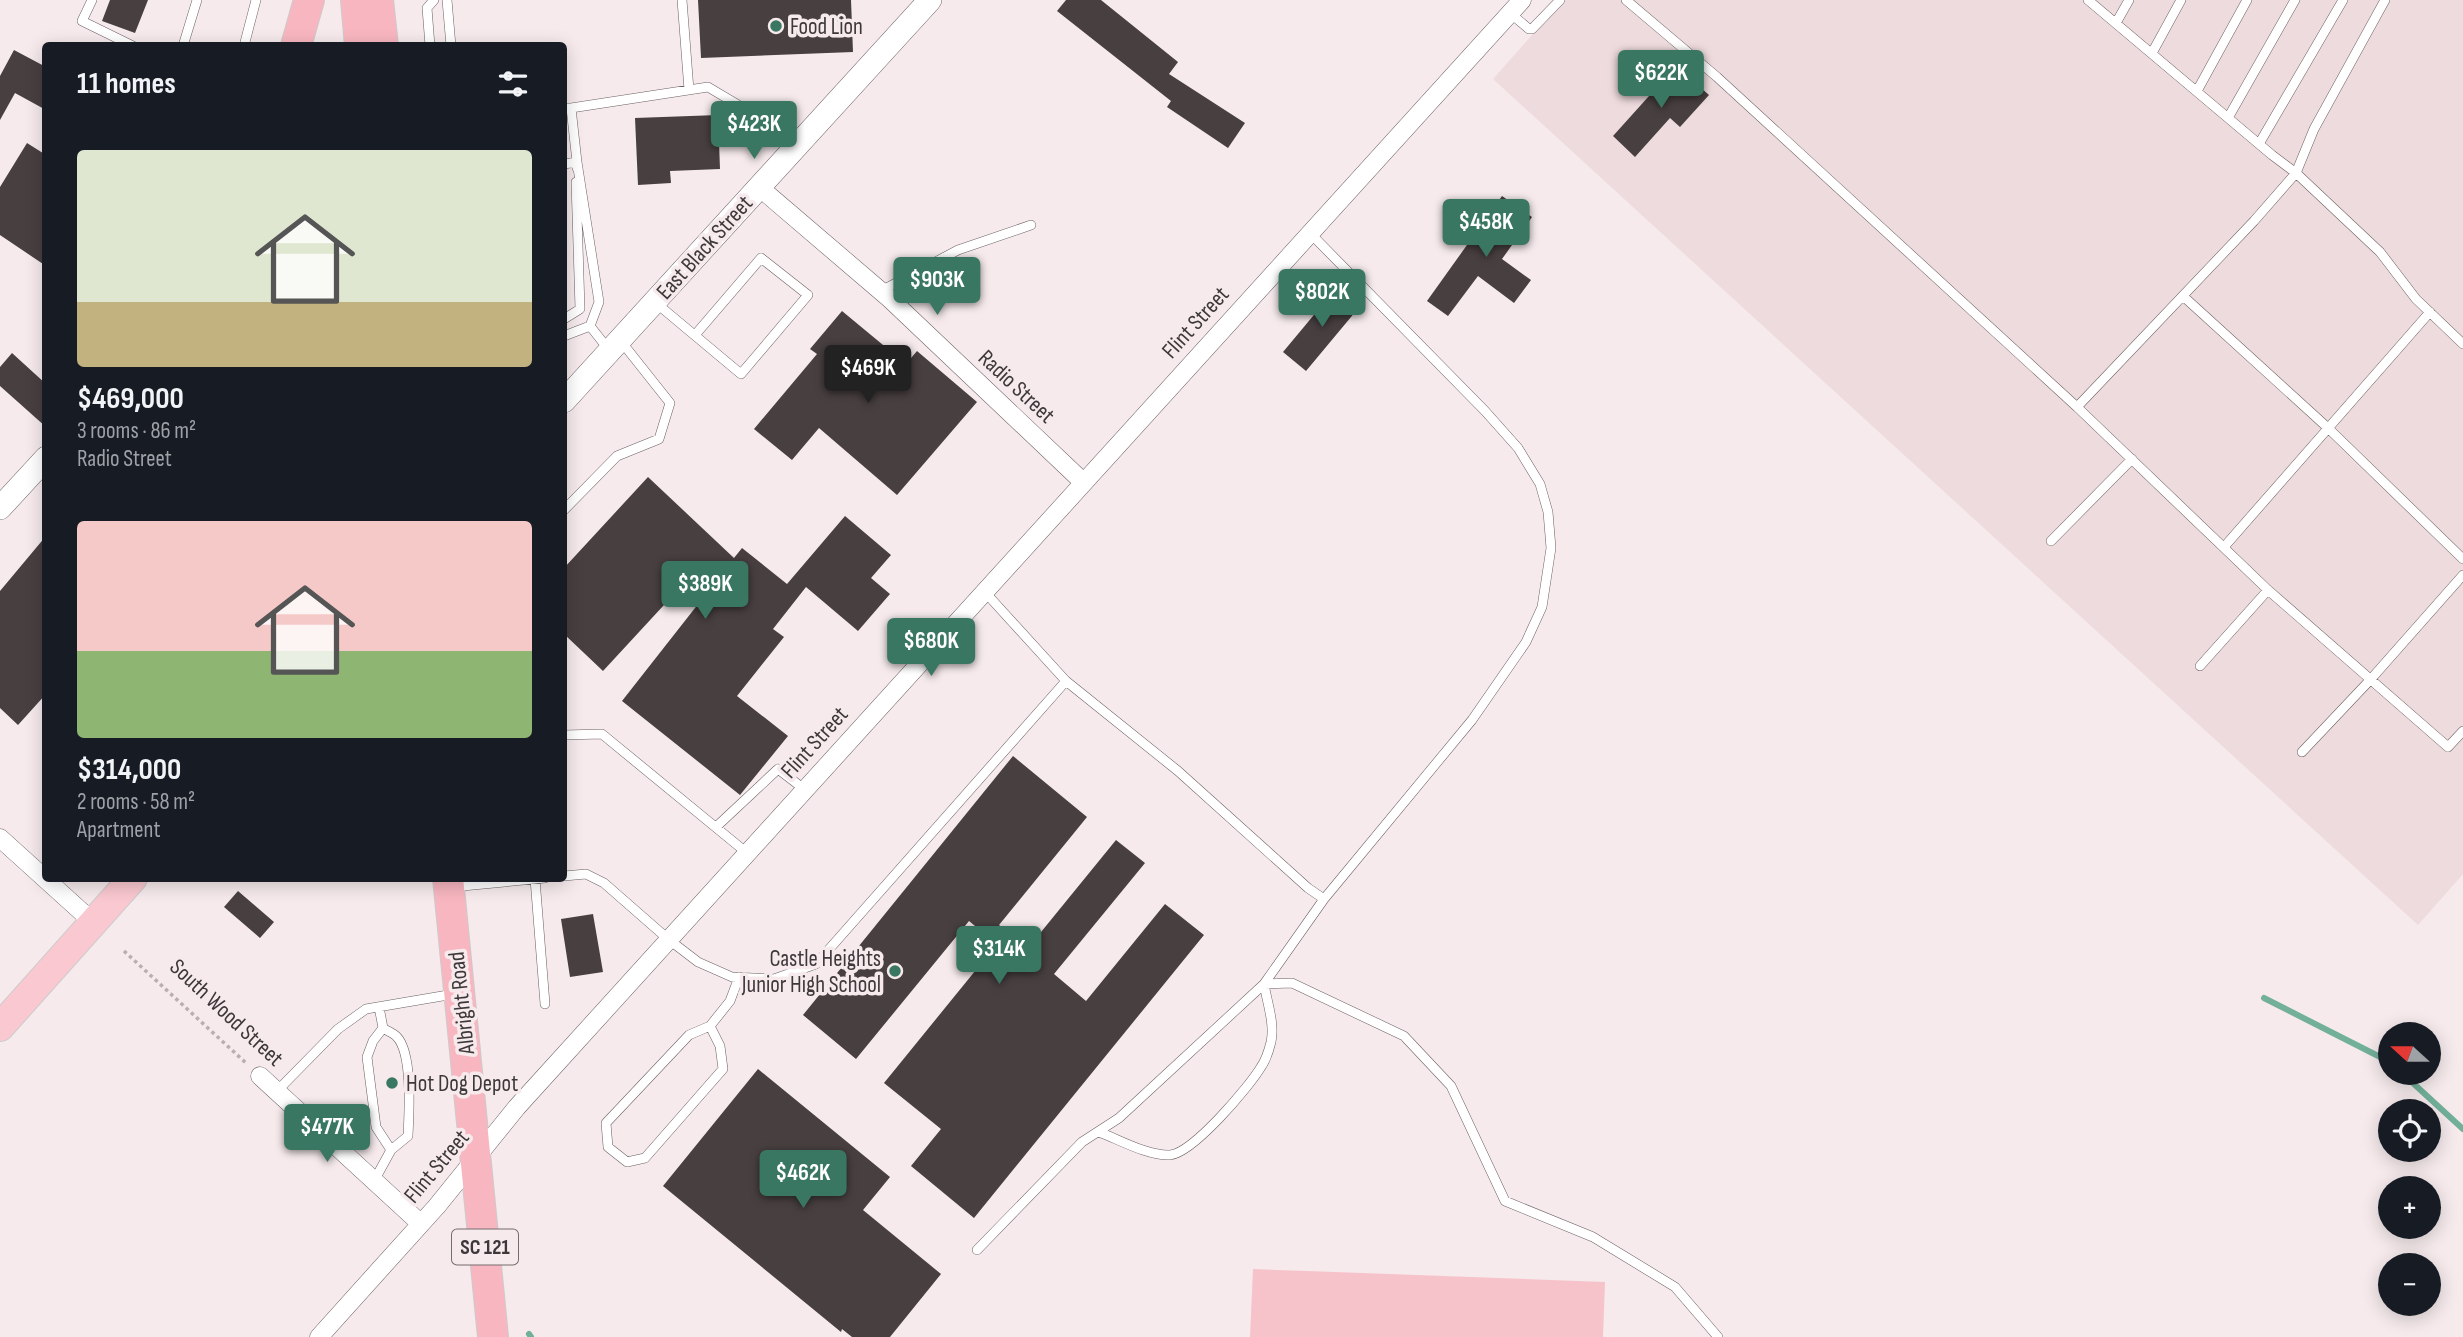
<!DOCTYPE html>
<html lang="en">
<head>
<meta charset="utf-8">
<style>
	body { margin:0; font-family:"Sofia Sans Condensed",sans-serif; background:#20242c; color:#f1f3f6; height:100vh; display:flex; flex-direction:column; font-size:26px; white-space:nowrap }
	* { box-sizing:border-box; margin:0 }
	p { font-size:23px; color:#9ea1a6 }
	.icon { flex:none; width:38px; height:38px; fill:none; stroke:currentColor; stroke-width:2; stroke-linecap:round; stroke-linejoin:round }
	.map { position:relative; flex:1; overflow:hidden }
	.sheet { position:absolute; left:42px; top:42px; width:525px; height:840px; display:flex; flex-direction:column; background:#171b24; border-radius:7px; box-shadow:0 4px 18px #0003 }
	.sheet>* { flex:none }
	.needle { width:46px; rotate:291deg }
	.fabs { position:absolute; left:2378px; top:1022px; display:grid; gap:14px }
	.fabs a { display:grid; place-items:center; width:63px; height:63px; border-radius:50%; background:#171b24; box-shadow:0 4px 18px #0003; font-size:35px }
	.price { position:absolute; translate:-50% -60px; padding:0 16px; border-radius:7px; background:#3a7763; color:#fff; font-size:23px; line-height:46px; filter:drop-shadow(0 2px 4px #0008) }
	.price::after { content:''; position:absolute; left:50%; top:42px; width:21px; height:16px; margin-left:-10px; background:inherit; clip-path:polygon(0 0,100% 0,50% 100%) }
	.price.active { background:#222; color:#fff }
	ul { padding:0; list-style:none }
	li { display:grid; align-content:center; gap:14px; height:371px; padding:0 35px }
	li span { display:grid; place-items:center; height:217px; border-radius:7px; color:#555 }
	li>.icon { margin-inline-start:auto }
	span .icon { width:126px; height:126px; fill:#fffc; stroke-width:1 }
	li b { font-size:30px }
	h2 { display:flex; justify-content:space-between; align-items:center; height:84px; padding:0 35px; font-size:30px }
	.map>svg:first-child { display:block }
	.built { fill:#eedbdd }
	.green { fill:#f7c3ca }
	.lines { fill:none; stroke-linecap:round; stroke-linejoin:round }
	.stream { stroke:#72b09a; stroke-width:6 }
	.building { fill:#483f40 }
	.service-casing { stroke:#6b6162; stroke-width:10 }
	.minor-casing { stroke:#6b6162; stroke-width:19 }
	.tertiary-casing { stroke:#6b6162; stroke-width:24 }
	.primary-casing { stroke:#cdcbcc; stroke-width:30 }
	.trunk-casing { stroke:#cdcbcc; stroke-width:32 }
	.path { stroke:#b9afb1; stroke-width:3.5; stroke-dasharray:3.5 3.5; stroke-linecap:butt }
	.service { stroke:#fff; stroke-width:9 }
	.minor { stroke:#fff; stroke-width:18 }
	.tertiary { stroke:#fff; stroke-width:23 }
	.primary { stroke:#fac8d0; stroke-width:28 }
	.trunk { stroke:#f8b6c0; stroke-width:30 }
	.poi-dot { fill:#3a7763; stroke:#f6eaec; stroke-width:2.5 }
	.labels { text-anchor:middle; stroke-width:7; stroke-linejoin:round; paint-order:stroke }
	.shield { fill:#f6eaec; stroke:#746d6f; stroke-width:2 }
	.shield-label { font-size:21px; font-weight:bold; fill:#3d3839 }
	.poi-label { font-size:23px; fill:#3d3839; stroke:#f6eaec; text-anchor:start }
	.street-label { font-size:23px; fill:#3d3839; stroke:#f6eaec }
</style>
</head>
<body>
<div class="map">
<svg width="2463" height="1337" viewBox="0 0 2463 1337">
	<rect width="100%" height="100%" fill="#f6eaec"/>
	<path class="built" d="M1563,0H2463V874L2418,925L1493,79Z"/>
	<path class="green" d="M1253,1269L1605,1282L1603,1337H1250Z"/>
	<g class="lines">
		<path class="stream" d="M2264,998L2390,1062
			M2402,1073L2463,1129
			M529,1334L531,1337"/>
	</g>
	<path class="building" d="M110,0H148L135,33L102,21Z
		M698,0H851L853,52L701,58Z
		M1066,0H1101L1178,62L1169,74L1245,123L1228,148L1167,107L1171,101L1057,11Z
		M14,50L46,67V110L15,93L0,120V76Z
		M1676,66L1709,95L1680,127L1670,118L1635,157L1613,136Z
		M718,115L720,169L670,171L671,183L638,185L635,118Z
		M27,143L46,155V266L0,235V187Z
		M1502,196L1532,217L1502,259L1531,280L1514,303L1478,276L1448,316L1427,301Z
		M1338,286L1361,305L1306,371L1283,352Z
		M842,311L906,364L917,351L977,402L897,495L819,428L792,460L754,429L817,354L810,349Z
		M12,353L46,384V427L0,386V367Z
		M648,477L734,558L742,548L787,584L845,516L891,555L871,578L890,594L858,631L806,587L773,629L784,637L737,696L788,736L740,795L622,701L706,594L688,579L603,671L564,634V568Z
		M46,536V694L18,725L0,708V591Z
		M1013,756L1087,817L999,925L1028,948L1116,840L1145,863L1054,974L1086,1001L1165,904L1204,935L974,1218L911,1166L941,1129L884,1083L997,944L969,921L856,1059L803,1015Z
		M238,891L274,922L260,938L224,907Z
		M593,914L603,972L570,977L561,919Z
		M758,1069L890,1177L863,1210L941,1274L890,1337H852L842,1329L841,1332L663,1186Z"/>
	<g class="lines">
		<defs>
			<path id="service" d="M92,0L82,21L133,46
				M447,0L451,46
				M682,0L689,90
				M1626,0L1717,77L2077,407
				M2088,0L2272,155L2296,173L2380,252L2416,299L2463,344
				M2385,0L2314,129L2296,173L2254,221L2077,407L2268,590L2448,747L2463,731
				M1510,13L1529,29H1532L1560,0
				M2116,23L2129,0
				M183,46L197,0
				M244,46L256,0
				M430,46L427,8L434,0
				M2152,53L2181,0
				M2197,91L2247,0
				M564,108H571L577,162L599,302L590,326L609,350
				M571,108L708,87L799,141
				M2228,118L2295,0
				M2259,144L2343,0
				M564,164L577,162V168
				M881,291L958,250L1031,225
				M2183,296L2328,428L2463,559
				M656,303L741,374L808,295L761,258L695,335
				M564,319L580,309L576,182
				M564,336L590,326
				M564,510L617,456L659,439L670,403L620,340
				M2051,541L2132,459
				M2224,547L2430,312
				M2200,666L2268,590
				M1066,681L1178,771L1308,888L1324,899L1472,720L1526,642L1542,607L1551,548L1548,512L1540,484L1518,448L1485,411L1310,233
				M564,735L602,734L747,853
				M2302,752L2371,679L2463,575
				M716,827L778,769L804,789
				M564,876L586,874L604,883L668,939L698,962L732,977L774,979L816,964L1066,681L984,591
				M535,879L545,1004
				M452,887L545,878
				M379,1007L383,1028
				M710,1026L720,1046L723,1069L645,1158L627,1162L608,1147L606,1123L689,1035L710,1026L730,1001L739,977
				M277,1091L338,1029L366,1009L454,994
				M1099,1132C1120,1140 1148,1156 1170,1155C1193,1153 1249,1087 1261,1067C1266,1060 1269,1050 1271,1042C1275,1024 1267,1002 1264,984L1292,983L1404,1036L1451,1086L1505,1201L1593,1237L1675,1287L1718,1337
				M374,1181L391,1150L408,1136C409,1114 413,1054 397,1037C394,1033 387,1031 383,1028L373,1041L367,1057L376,1127L391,1150
				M977,1250L1082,1142L1119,1118L1264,984L1324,899"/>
			<path id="minor" d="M759,187L890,299L1083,482
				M0,838L94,923
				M260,1076L420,1223
				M319,1337L437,1206L517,1107L1522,0"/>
			<path id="tertiary" d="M564,401L930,0
				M0,508L46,458"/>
			<path id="primary" d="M0,1027L133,878"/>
			<path id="trunk" d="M356,0L360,46
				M378,0L383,46
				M296,46L309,0
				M448,878L493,1337"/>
		</defs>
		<use href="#service" class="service-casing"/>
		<use href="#minor" class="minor-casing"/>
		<use href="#tertiary" class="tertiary-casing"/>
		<use href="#primary" class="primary-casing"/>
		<use href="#trunk" class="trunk-casing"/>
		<path class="path" d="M124,951L246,1063"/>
		<use href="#service" class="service"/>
		<use href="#minor" class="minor"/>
		<use href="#tertiary" class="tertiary"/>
		<use href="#primary" class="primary"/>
		<use href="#trunk" class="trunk"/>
	</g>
	<g class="poi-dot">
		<circle cx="776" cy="26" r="7"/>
		<circle cx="895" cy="971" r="7"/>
		<circle cx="392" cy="1083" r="7"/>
	</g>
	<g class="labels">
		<rect class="shield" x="452" y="1229.5" width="66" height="35" rx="5"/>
		<g class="shield-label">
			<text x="485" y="1254">SC 121</text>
		</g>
		<g class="poi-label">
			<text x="790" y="34">Food Lion</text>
			<text x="881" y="966" text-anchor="end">Castle Heights<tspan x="881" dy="26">Junior High School</tspan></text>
			<text x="406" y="1091">Hot Dog Depot</text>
		</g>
		<g class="street-label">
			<text transform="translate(704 247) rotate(-48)" y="8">East Black Street</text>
			<text transform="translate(1195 322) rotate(-48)" y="8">Flint Street</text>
			<text transform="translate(1017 386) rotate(43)" y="8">Radio Street</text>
			<text transform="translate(814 742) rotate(-48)" y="8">Flint Street</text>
			<text transform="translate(461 1003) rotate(-96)" y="8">Albright Road</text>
			<text transform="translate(227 1012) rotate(43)" y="8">South Wood Street</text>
			<text transform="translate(436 1166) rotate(-50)" y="8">Flint Street</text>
		</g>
	</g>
</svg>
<div class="fabs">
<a><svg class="needle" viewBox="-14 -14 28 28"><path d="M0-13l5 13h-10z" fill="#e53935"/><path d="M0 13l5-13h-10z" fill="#9ea1a6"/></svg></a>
<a><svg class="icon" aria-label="locate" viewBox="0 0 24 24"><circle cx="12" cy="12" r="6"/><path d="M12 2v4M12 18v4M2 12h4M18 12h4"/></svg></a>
<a>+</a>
<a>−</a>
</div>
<b class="price" style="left:1661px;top:110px">$622K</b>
<b class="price" style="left:754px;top:161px">$423K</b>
<b class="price" style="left:1486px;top:259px">$458K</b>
<b class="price" style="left:937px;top:317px">$903K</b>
<b class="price" style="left:1322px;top:329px">$802K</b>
<b class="price active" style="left:868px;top:405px">$469K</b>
<b class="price" style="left:705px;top:621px">$389K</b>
<b class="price" style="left:931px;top:678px">$680K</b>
<b class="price" style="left:999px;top:986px">$314K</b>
<b class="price" style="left:327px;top:1164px">$477K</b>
<b class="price" style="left:803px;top:1210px">$462K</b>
<section class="sheet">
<h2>11 homes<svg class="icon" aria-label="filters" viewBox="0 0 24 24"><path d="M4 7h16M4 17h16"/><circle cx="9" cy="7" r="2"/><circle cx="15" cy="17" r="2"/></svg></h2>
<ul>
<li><span style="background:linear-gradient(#dfe7d0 70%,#c2b280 0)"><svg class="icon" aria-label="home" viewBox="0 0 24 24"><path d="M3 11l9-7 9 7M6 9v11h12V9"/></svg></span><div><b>$469,000</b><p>3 rooms · 86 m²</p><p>Radio Street</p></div></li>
<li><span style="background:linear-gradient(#f6c9c9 60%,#8fb573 0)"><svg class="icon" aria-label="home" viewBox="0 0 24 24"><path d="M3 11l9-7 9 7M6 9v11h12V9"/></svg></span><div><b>$314,000</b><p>2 rooms · 58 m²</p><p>Apartment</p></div></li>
</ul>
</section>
</div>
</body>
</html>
